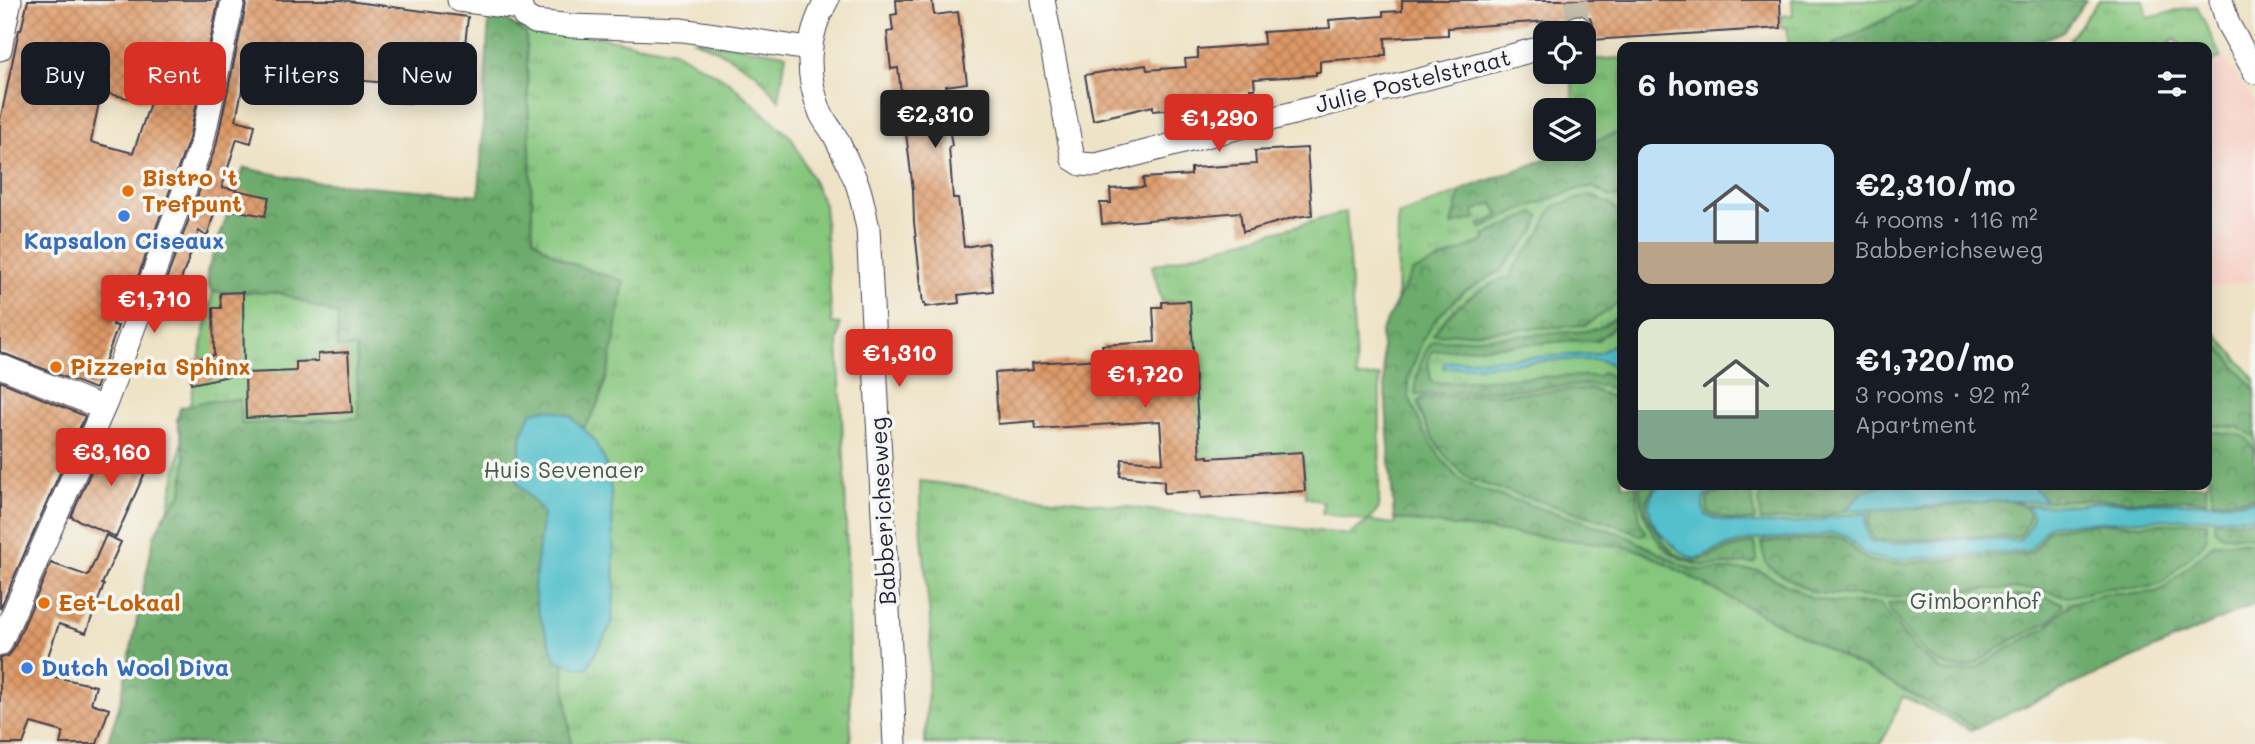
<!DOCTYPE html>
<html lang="en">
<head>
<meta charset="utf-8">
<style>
	body { margin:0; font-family:Mali,sans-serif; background:#242831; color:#f1f3f6; height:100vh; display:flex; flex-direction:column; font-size:26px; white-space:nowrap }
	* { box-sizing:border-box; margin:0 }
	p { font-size:23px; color:#9ea1a6 }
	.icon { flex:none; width:38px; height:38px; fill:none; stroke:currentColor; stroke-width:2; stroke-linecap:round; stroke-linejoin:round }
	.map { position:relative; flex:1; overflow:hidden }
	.sheet { position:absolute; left:1617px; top:42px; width:595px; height:448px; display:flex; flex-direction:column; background:#171b24; border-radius:14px; box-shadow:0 4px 18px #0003 }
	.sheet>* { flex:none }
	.guide { position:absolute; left:21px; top:42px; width:665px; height:63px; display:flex; gap:14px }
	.buttons { position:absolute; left:1533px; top:21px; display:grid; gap:14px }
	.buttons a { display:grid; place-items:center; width:63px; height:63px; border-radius:14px; background:#171b24; box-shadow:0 4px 18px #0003; font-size:35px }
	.price { position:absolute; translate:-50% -60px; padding:0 16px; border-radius:7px; background:#d93025; color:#fff; font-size:23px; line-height:46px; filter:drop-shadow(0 2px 4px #0008) }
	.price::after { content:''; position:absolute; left:50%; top:42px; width:21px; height:16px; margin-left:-10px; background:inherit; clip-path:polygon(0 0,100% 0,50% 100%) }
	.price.on { background:#222; color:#fff }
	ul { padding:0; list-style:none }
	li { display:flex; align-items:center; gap:21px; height:175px; padding:0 21px }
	li span { display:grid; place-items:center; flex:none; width:196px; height:140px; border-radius:14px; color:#555 }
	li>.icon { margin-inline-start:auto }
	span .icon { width:84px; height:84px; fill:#fffc; stroke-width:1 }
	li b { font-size:30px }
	h2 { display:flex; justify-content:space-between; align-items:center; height:84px; padding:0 21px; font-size:30px }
	.tag { padding:0 24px; border-radius:14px; background:#171b24; box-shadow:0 4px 18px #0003; font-size:24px; line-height:63px }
	.tag.on { background:#d93025; color:#fff }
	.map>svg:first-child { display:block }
	.built { fill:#f7d1c7 }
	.grass { fill:url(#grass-tufts); stroke:#54745c; stroke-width:2 }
	.forest { fill:url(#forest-crowns); stroke:#476654; stroke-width:2 }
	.water { fill:#53c0cb; stroke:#3a7183; stroke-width:2 }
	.building { fill:url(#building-cross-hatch); fill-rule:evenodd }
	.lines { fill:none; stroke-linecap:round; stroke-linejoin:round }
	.minor-tunnel { stroke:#c5bcaa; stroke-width:23; stroke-dasharray:23 11; stroke-linecap:butt }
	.minor-casing { stroke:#413f50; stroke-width:25 }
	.minor { stroke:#fff; stroke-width:23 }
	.food-dot { fill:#e8710a; stroke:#f6f6f2; stroke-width:2.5 }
	.shop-dot { fill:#3f7fe0; stroke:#f6f6f2; stroke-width:2.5 }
	.labels { text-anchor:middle; stroke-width:7; stroke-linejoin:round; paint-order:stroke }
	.street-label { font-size:23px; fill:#22223b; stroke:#f6f6f2 }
	.food-label { font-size:23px; font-weight:bold; fill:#c56008; stroke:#f6f6f2; text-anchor:start }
	.shop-label { font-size:23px; font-weight:bold; fill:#366cbe; stroke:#f6f6f2 }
	.park-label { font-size:23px; fill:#455b52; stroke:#f6f6f2 }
</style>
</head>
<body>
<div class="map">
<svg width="2255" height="744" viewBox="0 0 2255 744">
	<defs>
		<pattern id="grass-tufts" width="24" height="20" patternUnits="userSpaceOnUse" patternTransform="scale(1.75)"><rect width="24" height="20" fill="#86c67d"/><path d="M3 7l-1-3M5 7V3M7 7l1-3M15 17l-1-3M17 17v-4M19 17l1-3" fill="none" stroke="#6da068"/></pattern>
		<pattern id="forest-crowns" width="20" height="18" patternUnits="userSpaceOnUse" patternTransform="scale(1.75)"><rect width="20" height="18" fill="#6cab6c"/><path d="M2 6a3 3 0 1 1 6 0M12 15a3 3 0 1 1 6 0" fill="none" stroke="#588b5a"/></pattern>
		<pattern id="building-cross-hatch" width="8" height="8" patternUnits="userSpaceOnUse" patternTransform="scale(1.75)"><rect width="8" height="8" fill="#de9865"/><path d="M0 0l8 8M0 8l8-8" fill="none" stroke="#b47c54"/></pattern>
	</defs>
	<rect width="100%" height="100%" fill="#f6f6f2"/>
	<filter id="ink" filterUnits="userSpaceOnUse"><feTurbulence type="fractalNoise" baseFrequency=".0143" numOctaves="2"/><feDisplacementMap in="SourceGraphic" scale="14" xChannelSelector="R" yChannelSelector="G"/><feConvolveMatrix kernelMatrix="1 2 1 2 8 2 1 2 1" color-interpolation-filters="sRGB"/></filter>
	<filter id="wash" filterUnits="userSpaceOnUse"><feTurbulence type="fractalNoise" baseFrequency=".00686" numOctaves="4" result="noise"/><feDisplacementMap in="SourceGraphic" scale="28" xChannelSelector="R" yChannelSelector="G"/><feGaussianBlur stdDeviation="1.57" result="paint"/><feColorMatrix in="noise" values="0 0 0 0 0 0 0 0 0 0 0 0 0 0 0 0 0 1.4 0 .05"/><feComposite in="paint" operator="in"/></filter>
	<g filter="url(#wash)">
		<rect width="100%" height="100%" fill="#eee3c6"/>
		<path class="built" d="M2194,17L2255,103V280L2207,288V47H2153Z"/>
		<path class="grass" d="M1792,0H1924L1829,47H1787H1789L1787,27L1781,28V16L1793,15Z
			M2099,0H2144L2148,18L2197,6L2221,57L2207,65V47H2182L2175,39L2165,47H2064Z
			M497,25L565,31L674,51L728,81L792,138L824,204L832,323L840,324L838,342L845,478L851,744H120L227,224L481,209Z
			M692,39L786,54L779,100L756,73L719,51Z
			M1622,58V485H2207V323L2255,379V603L1971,730L1903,696L1881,744H925L931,630L920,515V481L1349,535L1368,521L1322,513L1323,502L1306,497L1302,452L1208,458V456L1200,458L1190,300L1162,302L1152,266L1346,212L1357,378L1380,376L1379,508L1369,521L1395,524L1398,215L1578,149H1584V110H1574L1571,72H1584V60Z"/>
		<path class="forest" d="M1924,0H1944L1946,7L1978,0H2086L2064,31L2025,47H1829Z
			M489,16C511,19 509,24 526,34L533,238C563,265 587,269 624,281C616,322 611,397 583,428L569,415L532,412L522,434L517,482L543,512L534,588L537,608L556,659L563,662L571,744H107L120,703L154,536L164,516L182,494L186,458L177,420L180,408L202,402L240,399L242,424L359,418L356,348H337L338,315L280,293L212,292L208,284L207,272L244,168L316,182L479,195Z
			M1622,131V197H1610L1593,187L1581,188L1523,209L1481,229L1479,225L1499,216L1493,203L1474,211L1476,218L1452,225L1461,190L1575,149H1584V145Z
			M1590,195L1610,204L1616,210L1619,218L1622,257V296L1616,305L1586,325L1433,335C1451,307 1474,292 1504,278H1511L1512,271L1540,234L1549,214L1555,206Z
			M1534,213L1540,217L1535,231L1500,271L1462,293L1434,321L1423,340L1408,379L1409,397L1423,430L1440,457L1456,476L1475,488L1622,534L1688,568L1700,570H1758L1812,598L1838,603L1880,604L1915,649L1942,671L1956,672L1975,669L2012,646L2046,628L2070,603L2110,593H2121L2125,595L2156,592L2166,587L2214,544L2224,542H2255V604L1976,728L1643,552L1626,547L1579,541L1394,519L1381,332L1412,272L1486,240L1484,236Z
			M1622,314V326L1614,327L1597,341L1584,340L1433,351C1425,358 1430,370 1431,380L1435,383L1530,377L1598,376L1603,372L1622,383V392L1604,386L1590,385L1415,395C1417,375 1420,355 1433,341L1586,331L1599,328Z
			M2207,333L2255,389V437L2239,427L2207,425Z
			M1592,389L1622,402V485H1636L1640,521L1646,532L1640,536L1632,531L1611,523L1471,480C1448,463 1423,431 1418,402L1422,398Z
			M2216,432L2244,436L2255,450V498L2213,501L2212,484L2207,466V433Z
			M1639,485H1656L1646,500V511L1650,521L1667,546L1676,554L1694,562L1725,550L1755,542L1757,560L1754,563C1737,563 1716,568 1699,565C1657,555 1643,525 1639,485Z
			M1721,485H1748L1753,501L1754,521L1731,520L1708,513L1707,498L1720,492Z
			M1768,485H1808L1826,487L1835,485H1889L1873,488L1856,499L1846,510L1826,516L1761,521C1759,506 1757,496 1768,485Z
			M2032,485H2206V501L2191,499L2146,501L2093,499L2046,501Z
			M1993,501C1999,501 2009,500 2016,502C2036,509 2029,528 2017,537L1977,536L1885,541L1872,539L1868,523L1873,510L1904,507L1918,509Z
			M2214,521H2255V537L2221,535L2215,529Z
			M2196,522H2207V537L2203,544L2163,582L2149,587L2108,588L2068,597L2037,589H1984L1932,595L1878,597L1815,593L1803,587L1775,571L1767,564L1763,553L1762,542L1810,540L1834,537L1843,538L1862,557L1874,562L1893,564L2027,554L2033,552L2049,529L2105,523L2141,525Z
			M2038,595L2063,603C2056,622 2033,630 2016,638C2001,645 1989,658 1974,664C1936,681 1909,635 1890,610L1888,603Z"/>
		<path class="water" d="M1622,339V373L1609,363L1600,360H1562L1443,368L1445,362L1457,361L1595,354L1601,352Z
			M547,409L569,415L593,438L605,461L611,491L615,587L611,625L587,668L576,667L556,660L537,608L534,588L543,512L517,482L522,434L532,412Z
			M1659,485H1717V490L1704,497L1703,507L1706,516C1742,528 1788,525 1825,519C1841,516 1851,514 1868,513L1865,523L1869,541L1885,544L1978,538L2018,541C2029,532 2039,518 2026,505C2042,505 2059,506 2075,505C2082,504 2090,502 2097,502C2150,502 2202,505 2255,501V517C2186,518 2117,520 2049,525L2031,549L2026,551L1893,560L1875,558L1864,554L1845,535L1833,533L1810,537L1754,539L1724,547L1694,559C1676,551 1648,527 1649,504C1649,497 1655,491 1659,485Z
			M1889,485H2032L2046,501C2028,502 2010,500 1992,501C1943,506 1895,509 1846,510L1865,490Z"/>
		<g id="blocks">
			<path class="building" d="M28,0H219L189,139L137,279H130L113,325L118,326L95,389L0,352V121L19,30H21ZM101,92L150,103L133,153L91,142Z
				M247,0H341L468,17L464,54L449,52L446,76L413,72L410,103L385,101L387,83L344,79L343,88L277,82L279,68L247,64L236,120L255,125L251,143L237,139L222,187L269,197L265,216L216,207L207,237L199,231L178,288L165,283L216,146Z
				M896,0H932L934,15L958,12L967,83L946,86L947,89H943L952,146L949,147L953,198H958L964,247L988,243L993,291L958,295L959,303L925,307V303L923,304L914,222L913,190L898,68L891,69L887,32L893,31L891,15L897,14Z
				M1402,0H1780L1781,28L1591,40L1592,24L1590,18L1582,14L1575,13L1565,20L1448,28V35L1385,38L1386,55H1381V57L1320,61V72H1316V75L1254,79L1255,89H1250V92L1189,96V106H1184L1185,108L1153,111V106L1093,120L1085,75L1146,65L1147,70L1186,67L1185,59L1198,58V49L1264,44L1263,32L1330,28L1329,20L1383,16V12L1402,11Z
				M1307,148L1312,215L1296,217L1243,232L1240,212L1102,224L1100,203H1111L1110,189L1144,187L1143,178L1191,175V168L1256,164L1255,151Z
				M243,292L244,373L191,384L192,360L214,355L213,308H221L220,293Z
				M1190,301L1200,457L1208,456V458L1302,452L1305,491L1201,498L1200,491L1164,493V481L1120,476L1122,459L1163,463L1160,421L1036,429L1035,421L998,424L995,373L1033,370L1032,363L1103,359L1102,345L1155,342L1153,307H1162V302Z
				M348,352L352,412L246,418L245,373L296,371V362L318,361V354Z
				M0,381L85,416L0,609Z
				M105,439L151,459L116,537L71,517Z
				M106,535L121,542L102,584L104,585L86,633L59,624L42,674L96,686L91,703L109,709L97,744H60L63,732L31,723L23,744H0V658L8,656L13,650L51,563L88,576Z"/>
		</g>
	</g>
	<g filter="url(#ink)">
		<use href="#blocks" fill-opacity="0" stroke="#413f50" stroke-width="2"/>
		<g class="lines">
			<path class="minor-tunnel" d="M1576,0L1578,27"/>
			<defs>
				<path id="minor" d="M459,0L519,8
					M518,0L524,16L535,22L573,26L682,30L809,49
					M827,0C806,35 805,75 821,114C825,122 831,129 835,136C843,151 849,166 856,181C862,195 864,212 868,228L895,744
					M1043,0L1073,159L1081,164L1096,165L1545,47
					M2221,0L2228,24L2255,72
					M1572,33L1578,27
					M0,49L10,0
					M0,366L103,408
					M0,644L106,402L202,143L233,0"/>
			</defs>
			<use href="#minor" class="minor-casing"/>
			<use href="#minor" class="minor"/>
		</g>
	</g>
	<g class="food-dot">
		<circle cx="128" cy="191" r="7"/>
		<circle cx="56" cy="367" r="7"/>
		<circle cx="44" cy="603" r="7"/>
	</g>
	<g class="shop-dot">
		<circle cx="124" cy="216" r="7"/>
		<circle cx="27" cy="668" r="7"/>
	</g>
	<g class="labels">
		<g class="street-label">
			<text transform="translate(1413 81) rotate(-14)" y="8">Julie Postelstraat</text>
			<text transform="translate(883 511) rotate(-93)" y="8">Babberichseweg</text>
		</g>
		<g class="food-label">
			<text x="142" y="186">Bistro 't<tspan x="142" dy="26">Trefpunt</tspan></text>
			<text x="70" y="375">Pizzeria Sphinx</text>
			<text x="58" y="611">Eet-Lokaal</text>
		</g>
		<g class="shop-label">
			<text x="124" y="249">Kapsalon Ciseaux</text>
			<text x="41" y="676" text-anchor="start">Dutch Wool Diva</text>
		</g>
		<g class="park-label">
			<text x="564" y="478">Huis Sevenaer</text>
			<text x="1975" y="609">Gimbornhof</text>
		</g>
	</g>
</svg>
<div class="buttons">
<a><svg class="icon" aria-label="locate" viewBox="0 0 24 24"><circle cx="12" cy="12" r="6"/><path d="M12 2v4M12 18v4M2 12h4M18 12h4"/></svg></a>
<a><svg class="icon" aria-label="layers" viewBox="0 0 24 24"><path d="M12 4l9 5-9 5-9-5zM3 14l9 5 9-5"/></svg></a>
</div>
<b class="price on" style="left:935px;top:150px">€2,310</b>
<b class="price" style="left:1219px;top:154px">€1,290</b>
<b class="price" style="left:154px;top:335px">€1,710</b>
<b class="price" style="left:899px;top:389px">€1,310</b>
<b class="price" style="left:1145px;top:410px">€1,720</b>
<b class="price" style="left:111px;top:488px">€3,160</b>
<div class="guide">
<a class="tag">Buy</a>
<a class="tag on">Rent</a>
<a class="tag">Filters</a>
<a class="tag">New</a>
</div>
<section class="sheet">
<h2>6 homes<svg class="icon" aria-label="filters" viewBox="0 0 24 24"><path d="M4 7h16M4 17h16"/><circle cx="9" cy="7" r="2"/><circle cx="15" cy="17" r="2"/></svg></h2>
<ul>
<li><span style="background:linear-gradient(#bfe0f5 70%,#b9a48a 0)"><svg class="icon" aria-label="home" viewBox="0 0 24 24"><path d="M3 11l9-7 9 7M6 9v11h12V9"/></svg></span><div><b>€2,310/mo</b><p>4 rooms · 116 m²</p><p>Babberichseweg</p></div></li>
<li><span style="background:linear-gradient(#dfe7d0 65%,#7fa58c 0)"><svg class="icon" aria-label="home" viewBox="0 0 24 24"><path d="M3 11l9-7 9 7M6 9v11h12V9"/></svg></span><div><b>€1,720/mo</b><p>3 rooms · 92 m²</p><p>Apartment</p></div></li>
</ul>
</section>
</div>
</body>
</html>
